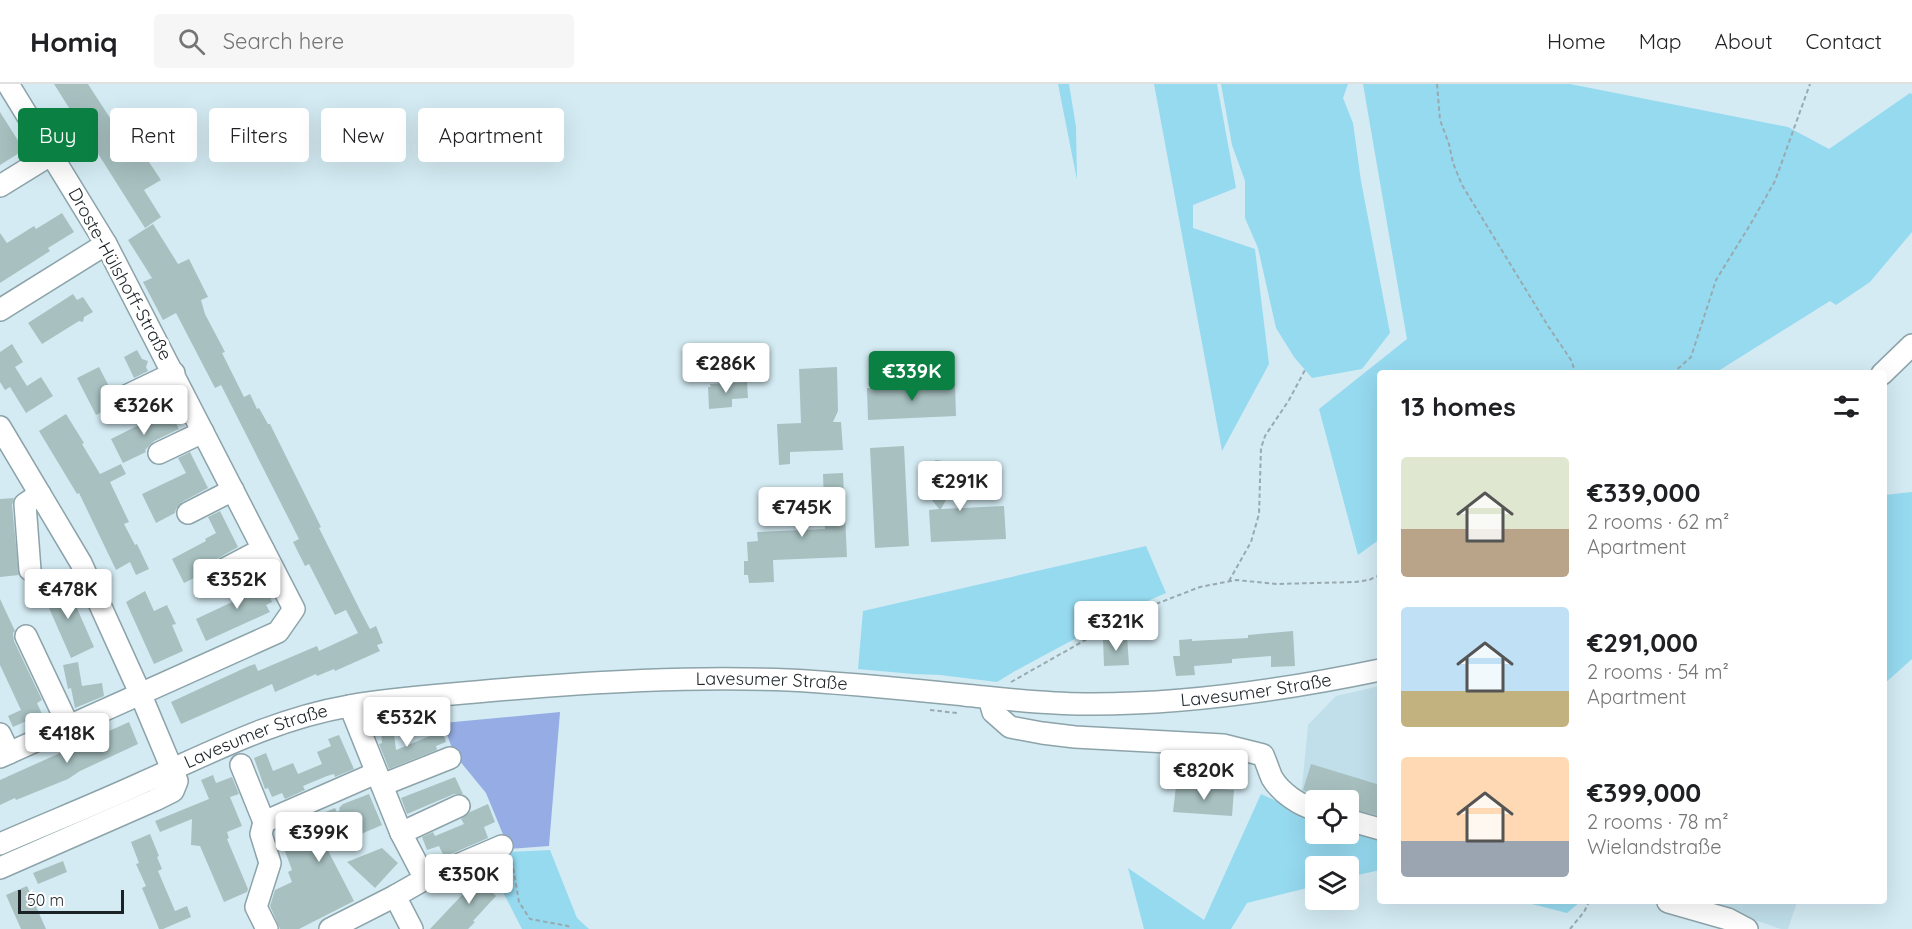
<!DOCTYPE html>
<html lang="en">
<head>
<meta charset="utf-8">
<style>
	body { margin:0; font-family:Quicksand,sans-serif; background:#f6f6f6; color:#202124; height:100vh; display:flex; flex-direction:column; font-size:22px; white-space:nowrap }
	* { box-sizing:border-box; margin:0 }
	p { font-size:20px; color:#757577 }
	.icon { flex:none; width:33px; height:33px; fill:none; stroke:currentColor; stroke-width:2; stroke-linecap:round; stroke-linejoin:round }
	.map { position:relative; flex:1; overflow:hidden }
	.panel { position:absolute; left:1377px; top:286px; width:510px; height:534px; display:flex; flex-direction:column; background:#fff; border-radius:6px; box-shadow:0 6px 24px #0002 }
	.panel>* { flex:none }
	.banner { position:absolute; left:18px; top:24px; width:570px; height:54px; display:flex; gap:12px }
	.buttons { position:absolute; left:1305px; top:706px; display:grid; gap:12px }
	.buttons a { display:grid; place-items:center; width:54px; height:54px; border-radius:6px; background:#fff; box-shadow:0 6px 24px #0002; font-size:30px }
	.scale { position:absolute; left:18px; bottom:15px; width:106px; box-sizing:border-box; padding-left:6px; border:3px solid #1a2225; border-top:0; font-size:16px; line-height:21px; white-space:nowrap; color:#1a2225; -webkit-text-stroke:4px #fff; paint-order:stroke }
	.price { position:absolute; translate:-50% -51px; padding:0 14px; border-radius:6px; background:#fff; color:#222; font-size:20px; line-height:39px; filter:drop-shadow(0 2px 3px #0008) }
	.price::after { content:''; position:absolute; left:50%; top:36px; width:18px; height:14px; margin-left:-9px; background:inherit; clip-path:polygon(0 0,100% 0,50% 100%) }
	.price.on { background:#0b8043; color:#fff }
	ul { padding:0; list-style:none }
	li { display:flex; align-items:center; gap:18px; height:150px; padding:0 24px }
	li span { display:grid; place-items:center; flex:none; width:168px; height:120px; border-radius:6px; color:#555 }
	li>.icon { margin-inline-start:auto }
	span .icon { width:72px; height:72px; fill:#fffc; stroke-width:1 }
	li b { font-size:26px }
	h2 { display:flex; justify-content:space-between; align-items:center; height:72px; padding:0 24px; font-size:26px }
	.tag { padding:0 21px; border-radius:6px; background:#fff; box-shadow:0 6px 24px #0002; font-size:21px; line-height:54px }
	.tag.on { background:#0b8043; color:#fff }
	header { display:flex; align-items:center; gap:36px; box-sizing:border-box; height:84px; padding:0 30px; background:#fff; border-bottom:2px solid #e0e0e0 }
	header strong { font-size:28px }
	nav { display:flex; gap:33px; margin-inline-start:auto; font-size:21px }
	.search { width:420px; height:54px; background:#f6f6f6; display:flex; align-items:center; gap:15px; box-sizing:border-box; padding:0 21px; border-radius:6px; color:#757577; font-size:22px }
	.map>svg:first-child { display:block }
	.built { fill:#c0dfea }
	.green { fill:#96daf0 }
	.water { fill:#95ade4 }
	.building { fill:#a8c0c0 }
	.lines { fill:none; stroke-linecap:round; stroke-linejoin:round }
	.minor-casing { stroke:#8da3aa; stroke-width:24 }
	.path { stroke:#98aab0; stroke-width:2; stroke-dasharray:4.5 3; stroke-linecap:butt }
	.minor { stroke:#fff; stroke-width:21 }
	.labels { text-anchor:middle; stroke-width:6; stroke-linejoin:round; paint-order:stroke }
	.street-label { font-size:18px; fill:#1a2225; stroke:#fff }
</style>
</head>
<body>
<header>
<strong>Homiq</strong>
<div class="search"><svg class="icon" aria-label="search" viewBox="0 0 24 24"><circle cx="10" cy="10" r="6"/><path d="M15 15l6 6"/></svg>Search here</div>
<nav><a>Home</a><a>Map</a><a>About</a><a>Contact</a></nav>
</header>
<div class="map">
<svg width="1912" height="845" viewBox="0 0 1912 845">
	<rect width="100%" height="100%" fill="#d4ebf3"/>
	<path class="built" d="M1380,602V737L1349,728L1348,717H1316L1301,714L1308,641L1336,612Z
		M1703,818H1797L1788,845H1781Z"/>
	<path class="green" d="M1058,0H1069L1076,43L1077,96Z
		M1154,0H1217L1236,104L1193,121V144L1255,165L1269,280L1222,367Z
		M1221,0H1348L1343,14L1353,39L1361,97L1390,249L1362,285L1312,294L1294,273L1276,244L1258,164L1245,134V97L1232,61Z
		M1363,0H1570L1788,43L1829,65L1910,9L1912,10V148L1870,198L1836,221L1830,217L1715,289H1676L1680,285L1674,290H1380V455L1358,471L1319,325L1407,255Z
		M1912,408V575L1884,600V411Z
		M1146,462L1166,509L1134,523L1015,587L997,598L940,591L913,590L858,585L863,527Z
		M1261,710L1315,734L1316,750H1348L1349,743L1380,752V786L1349,793L1348,783H1316L1315,802L1247,819L1231,845H1144L1128,784L1204,836Z
		M550,766L577,834L589,845H522L487,777L508,768Z
		M1524,818H1580L1567,829Z"/>
	<path class="water" d="M560,628L549,762L509,765L486,709L454,670L443,639Z"/>
	<path class="building" d="M54,0H88L110,34L111,33L121,48L131,42L146,67L143,69L161,96L144,106L161,133L145,144Z
		M0,28L24,66L0,81Z
		M62,129L74,148L48,164L50,167L0,199V149L7,159L34,142L36,145Z
		M153,140L178,180L189,175L208,213L201,216L205,230L225,268L222,269L244,313L250,310L257,325L259,324L268,340H270L321,443L319,444L360,526L370,545L376,542L383,559L377,561L380,567L335,587L334,585L317,592L316,590L275,608L272,600L181,640L171,618L249,582L255,580L258,587L317,562L319,567L358,549L346,526L335,531L309,480L305,482L293,458L299,455L221,301L215,304L176,229L163,236L143,198L152,194L128,156Z
		M73,210L77,216L83,213L93,228L84,233L83,238L79,237L42,260L28,239Z
		M12,260L23,278L15,283L27,302L41,293L53,312L26,329L10,303L5,306L0,298V268Z
		M137,266L142,275L148,277L146,283L148,287L134,294L124,273Z
		M99,283L113,310L105,316L110,324L96,331L77,294Z
		M837,283L838,327L833,338H841L843,366L790,368V380L779,381L777,340L801,339L799,285Z
		M747,298L748,314L732,315V323L709,325L708,303H711L710,300Z
		M955,300L956,332L868,336L867,304Z
		M169,326L179,345L154,357L145,366L146,368L123,379L111,355Z
		M66,330L84,359L82,360L100,390L121,380L126,390L110,398L129,438L124,440L135,461L137,460L149,485L136,491L130,478L116,486L79,409L77,410L39,347Z
		M904,362L909,462L875,464L870,364Z
		M190,368L208,404L182,418L176,425L175,429L156,439L142,410L186,389L178,374Z
		M936,376L943,377L950,381L956,393L955,400L941,425L1004,422L1006,455L931,458L929,426L939,425L928,411L926,381Z
		M843,389L847,473L773,476L774,498L749,499L748,491H744V477H748L747,458L758,457L757,448L825,445L823,390Z
		M14,414L12,421L19,491L0,493V415Z
		M220,427L238,463L213,477L205,483L206,488L184,499L172,475L206,457L205,455L216,449L208,433Z
		M250,486L258,501L260,500L262,503L265,502L272,518L266,521L270,528L206,557L196,535L247,511L244,504L245,503L239,492Z
		M65,497L94,563L71,574L42,508Z
		M145,507L154,527L167,521L176,540L172,541L183,567L154,580L126,518Z
		M0,515L15,547L13,549L14,557L42,616L37,619L42,630L13,643L8,632L21,626L0,581Z
		M1293,547L1295,582L1271,583V572L1232,575V579L1194,582L1195,591L1176,592L1173,572H1180L1179,556L1192,555V557L1248,554V551Z
		M1127,552L1129,581L1104,582L1103,555Z
		M78,578L82,602L102,599L104,612L75,624L71,604L68,605L63,581Z
		M129,638L138,660L80,687L68,695L16,716L15,714L0,721V696Z
		M393,642L396,666L442,647L446,658L436,662L437,666L389,685L379,660L382,659L381,643Z
		M339,651L354,685L335,693L334,690L327,692L303,702L305,706L285,715L282,709L272,713L268,704L265,705L254,674L266,669L273,687L293,679L298,690L322,680L317,668L331,662L328,655Z
		M1311,680L1380,701V732L1348,724V717H1325L1303,706Z
		M213,691L216,699L232,693L239,710L230,713L242,742L227,748L229,754L227,755L248,805L247,808L224,818L200,762L191,761L192,735L160,748L155,737L209,715L201,696Z
		M455,693L463,710H454L407,730L401,714Z
		M1176,702L1234,706L1232,732L1173,728Z
		M369,710L382,741L331,763L322,755L354,817L299,845H280L270,822L275,806L292,798L288,788L292,786L277,746L289,741L290,743L335,724L337,728L340,726L339,724L343,720Z
		M488,720L495,738L484,743L488,754L444,773L439,762L427,766L422,753L433,748L435,752L464,740L461,735L470,728Z
		M150,750L159,772L157,773L162,785L158,787L175,827L187,822L191,833L163,845H159L142,804L146,802L136,780L139,779L131,758Z
		M382,764L398,779L375,804L347,778Z
		M63,777L67,788L38,800L33,789Z
		M492,787L498,798L487,803L496,812L473,837L475,838L468,845H430L478,794Z
		M27,802L46,845H21L6,811Z"/>
	<g class="lines">
		<defs>
			<g id="minor">
				<path d="M0,102L52,70"/>
				<path d="M0,226L106,160"/>
				<path d="M1882,290L1912,261"/>
				<path d="M126,312L174,289"/>
				<path d="M0,343L81,479L140,609L177,697L173,707L155,716L0,784"/>
				<path d="M159,369L203,348"/>
				<path d="M188,429L233,406"/>
				<path d="M30,486L25,420L40,410"/>
				<path d="M219,488L263,465"/>
				<path d="M26,552L69,643"/>
				<path d="M989,614L993,628L1010,643L1042,649L1075,653L1223,661L1263,671C1266,678 1269,687 1272,694C1281,709 1299,721 1316,726"/>
				<path d="M350,622L401,749L425,795L395,812L412,845"/>
				<path d="M0,650L9,669"/>
				<path d="M0,673L278,548L294,525L106,160L8,0"/>
				<path d="M241,681L264,738"/>
				<path d="M382,701L450,674"/>
				<path d="M1348,736L1380,745"/>
				<path d="M401,749L459,722"/>
				<path id="s1" d="M0,760C48,739 96,720 144,698C212,668 274,635 349,622C398,613 448,611 497,606C594,598 690,592 788,596C847,599 905,605 964,611C1004,615 1044,620 1084,620C1183,621 1284,606 1380,586"/>
				<path d="M425,795L502,762"/>
				<path d="M1668,818L1728,835L1747,845"/>
				<path d="M267,845L256,823L270,779L261,750L264,738L376,689"/>
				<path d="M330,845L395,812"/>
			</g>
		</defs>
		<use href="#minor" class="minor-casing"/>
		<path class="path" d="M1437,0L1440,36L1449,60L1453,79L1462,101L1548,242L1571,276L1576,290
			M1672,290L1691,273L1716,196L1750,141L1775,97L1810,0
			M1229,497L1251,458L1259,430L1261,364L1265,352L1289,316L1305,286
			M1011,598L1135,528L1200,503L1236,496L1276,500L1355,498L1369,496L1380,491
			M930,626L957,629
			M512,777L519,818L530,835L568,842L570,845
			M1570,845L1584,828L1589,818"/>
		<use href="#minor" class="minor"/>
	</g>
	<g class="labels">
		<g class="street-label">
			<text transform="translate(120 190) rotate(61)" y="6">Droste-Hülshoff-Straße</text>
			<text dy="6" stroke="none"><textPath href="#s1" startOffset="800">Lavesumer Straße</textPath></text>
			<text dy="6" stroke="none"><textPath href="#s1" startOffset="1286">Lavesumer Straße</textPath></text>
			<text dy="6" stroke="none"><textPath href="#s1" startOffset="278">Lavesumer Straße</textPath></text>
		</g>
	</g>
</svg>
<div class="buttons">
<a><svg class="icon" aria-label="locate" viewBox="0 0 24 24"><circle cx="12" cy="12" r="6"/><path d="M12 2v4M12 18v4M2 12h4M18 12h4"/></svg></a>
<a><svg class="icon" aria-label="layers" viewBox="0 0 24 24"><path d="M12 4l9 5-9 5-9-5zM3 14l9 5 9-5"/></svg></a>
</div>
<div class="scale">50 m</div>
<b class="price" style="left:726px;top:310px">€286K</b>
<b class="price on" style="left:912px;top:318px">€339K</b>
<b class="price" style="left:144px;top:352px">€326K</b>
<b class="price" style="left:960px;top:428px">€291K</b>
<b class="price" style="left:802px;top:454px">€745K</b>
<b class="price" style="left:237px;top:526px">€352K</b>
<b class="price" style="left:68px;top:536px">€478K</b>
<b class="price" style="left:1116px;top:568px">€321K</b>
<b class="price" style="left:407px;top:664px">€532K</b>
<b class="price" style="left:67px;top:680px">€418K</b>
<b class="price" style="left:1204px;top:717px">€820K</b>
<b class="price" style="left:319px;top:779px">€399K</b>
<b class="price" style="left:469px;top:821px">€350K</b>
<div class="banner">
<a class="tag on">Buy</a>
<a class="tag">Rent</a>
<a class="tag">Filters</a>
<a class="tag">New</a>
<a class="tag">Apartment</a>
</div>
<section class="panel">
<h2>13 homes<svg class="icon" aria-label="filters" viewBox="0 0 24 24"><path d="M4 7h16M4 17h16"/><circle cx="9" cy="7" r="2"/><circle cx="15" cy="17" r="2"/></svg></h2>
<ul>
<li><span style="background:linear-gradient(#dfe7d0 60%,#b9a48a 0)"><svg class="icon" aria-label="home" viewBox="0 0 24 24"><path d="M3 11l9-7 9 7M6 9v11h12V9"/></svg></span><div><b>€339,000</b><p>2 rooms · 62 m²</p><p>Apartment</p></div></li>
<li><span style="background:linear-gradient(#bfe0f5 70%,#c2b280 0)"><svg class="icon" aria-label="home" viewBox="0 0 24 24"><path d="M3 11l9-7 9 7M6 9v11h12V9"/></svg></span><div><b>€291,000</b><p>2 rooms · 54 m²</p><p>Apartment</p></div></li>
<li><span style="background:linear-gradient(#ffd9b3 70%,#9aa5b1 0)"><svg class="icon" aria-label="home" viewBox="0 0 24 24"><path d="M3 11l9-7 9 7M6 9v11h12V9"/></svg></span><div><b>€399,000</b><p>2 rooms · 78 m²</p><p>Wielandstraße</p></div></li>
</ul>
</section>
</div>
</body>
</html>
